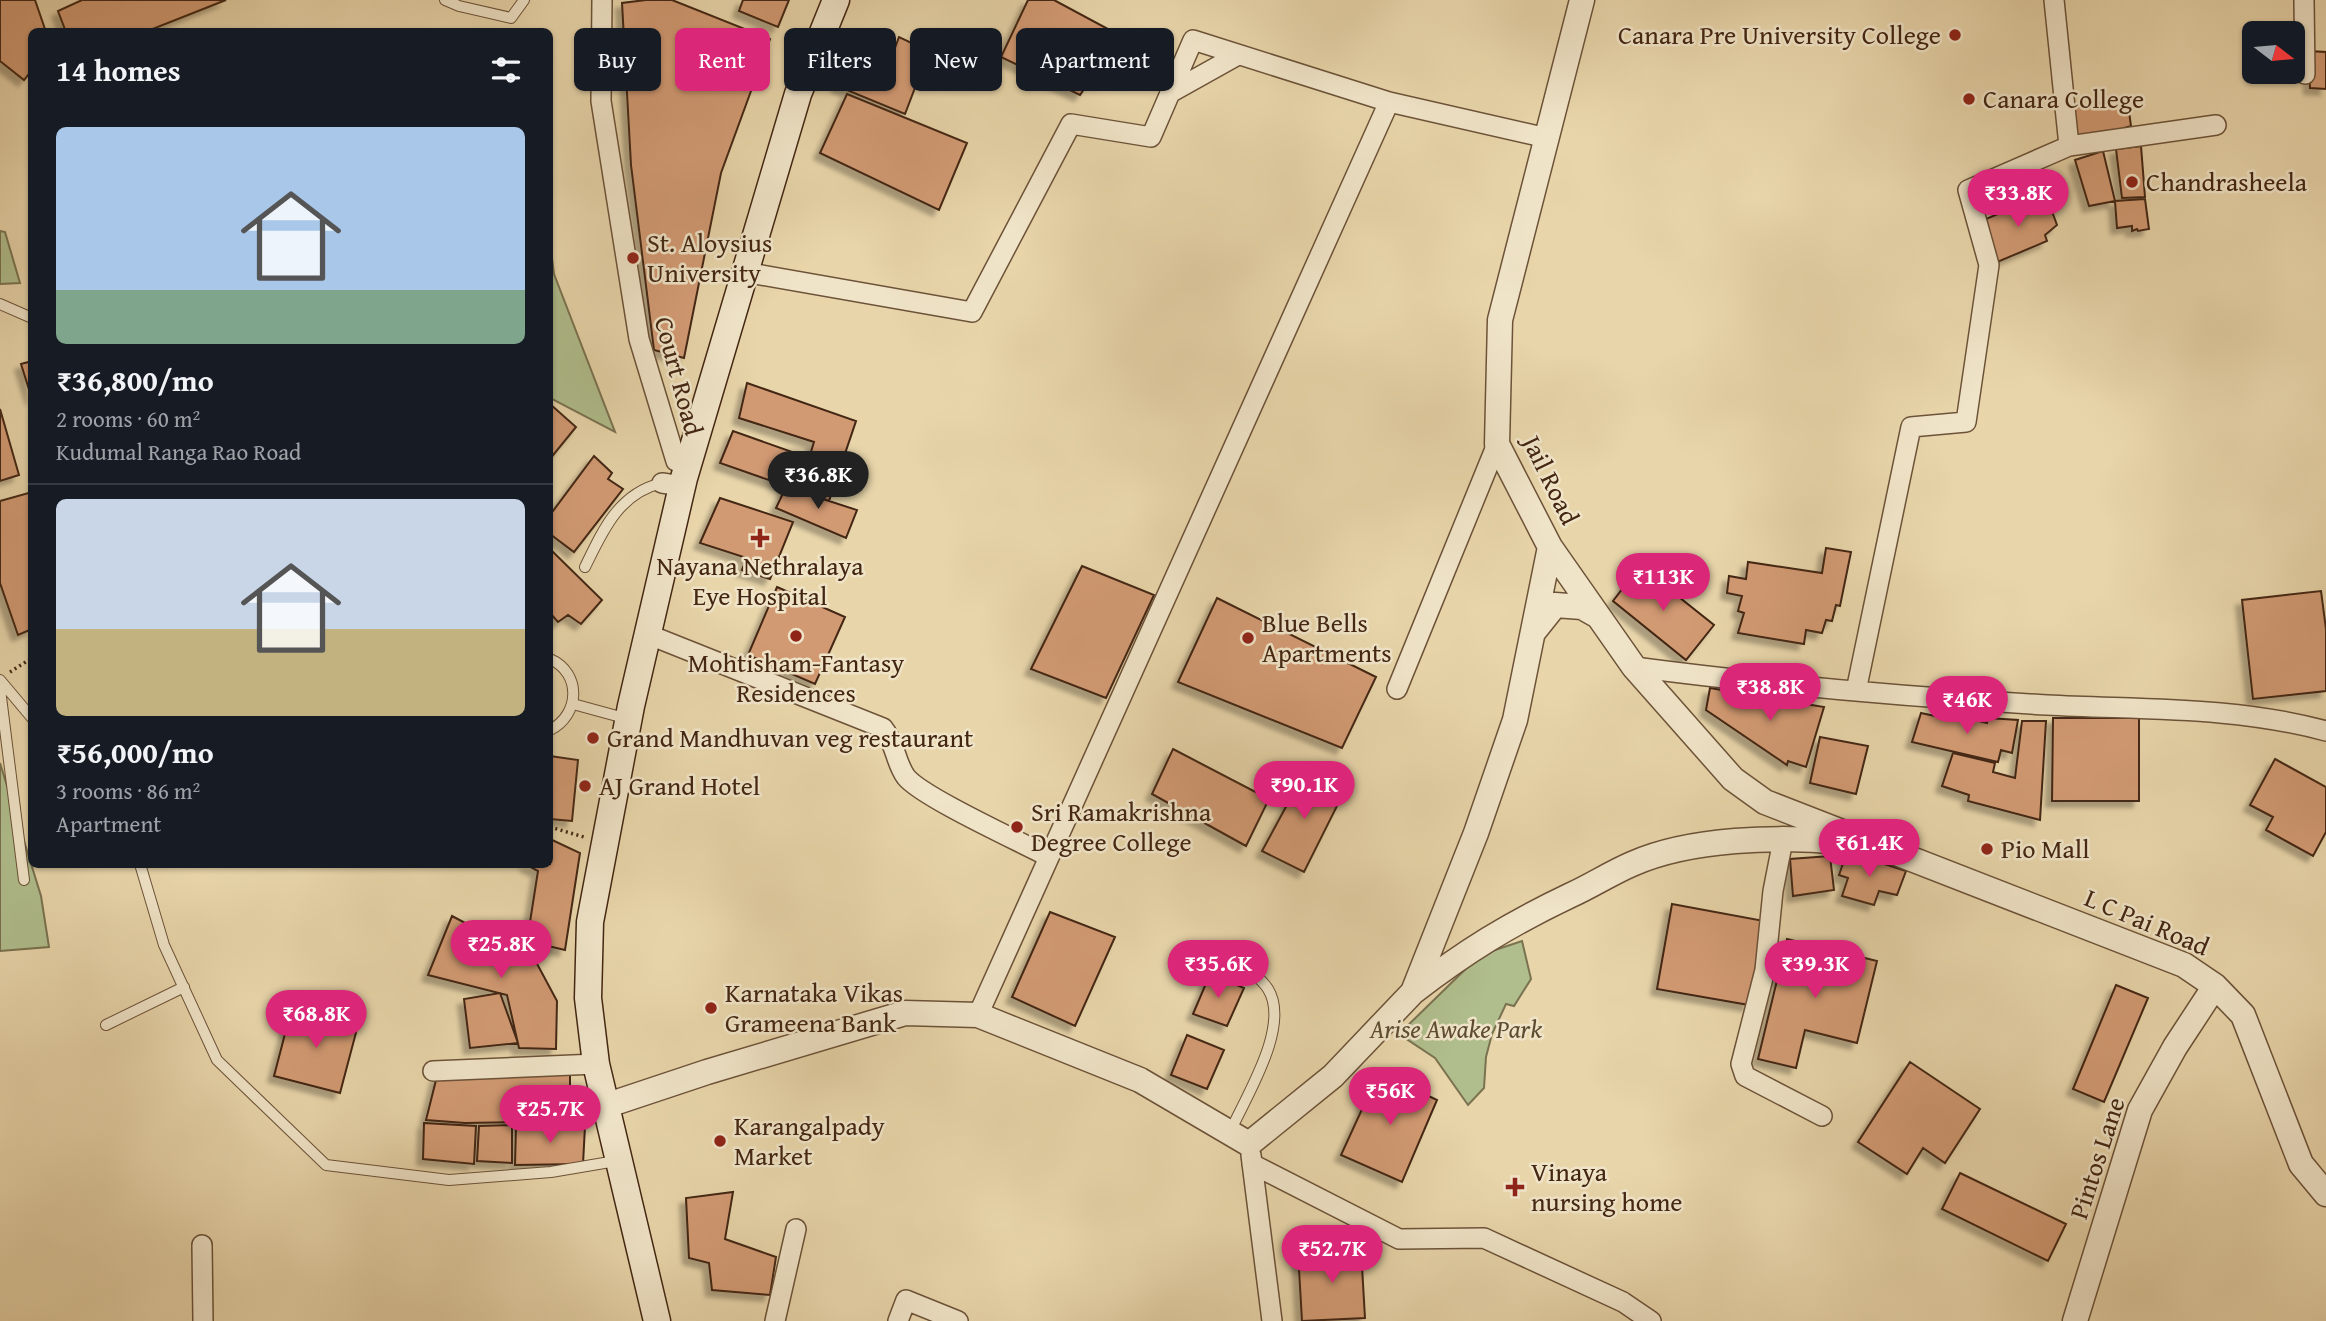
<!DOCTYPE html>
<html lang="en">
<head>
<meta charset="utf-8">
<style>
	body { margin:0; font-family:"Gentium Book Plus",serif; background:#20242c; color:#f1f3f6; height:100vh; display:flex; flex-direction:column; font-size:26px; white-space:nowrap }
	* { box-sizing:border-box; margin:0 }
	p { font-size:23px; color:#9ea1a6 }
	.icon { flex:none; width:38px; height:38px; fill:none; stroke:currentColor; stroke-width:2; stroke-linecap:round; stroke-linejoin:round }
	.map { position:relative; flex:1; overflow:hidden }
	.side { position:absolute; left:28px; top:28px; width:525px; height:840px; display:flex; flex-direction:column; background:#171b24; border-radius:10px; box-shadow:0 2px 5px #0004 }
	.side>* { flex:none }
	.hud { position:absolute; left:574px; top:28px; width:665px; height:63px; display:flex; gap:14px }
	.needle { width:46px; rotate:106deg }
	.fabs { position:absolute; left:2242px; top:21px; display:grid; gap:14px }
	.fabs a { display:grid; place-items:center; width:63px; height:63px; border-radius:10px; background:#171b24; box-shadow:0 2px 5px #0004; font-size:35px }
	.price { position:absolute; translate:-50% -60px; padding:0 16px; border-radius:24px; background:#db2777; color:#fff; font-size:23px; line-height:46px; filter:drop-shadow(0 2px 4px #0008) }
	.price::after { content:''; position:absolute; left:50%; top:42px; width:21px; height:16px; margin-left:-10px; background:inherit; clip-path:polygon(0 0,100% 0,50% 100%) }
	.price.selected { background:#222; color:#fff }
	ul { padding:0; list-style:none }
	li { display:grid; align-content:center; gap:14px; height:371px; padding:0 28px }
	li+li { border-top:2px solid #363941 }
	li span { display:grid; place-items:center; height:217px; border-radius:10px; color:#555 }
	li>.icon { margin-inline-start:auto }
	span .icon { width:126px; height:126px; fill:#fffc; stroke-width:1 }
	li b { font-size:30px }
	h2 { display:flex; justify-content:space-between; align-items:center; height:84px; padding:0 28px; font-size:30px }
	.pill { padding:0 24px; border-radius:10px; background:#171b24; box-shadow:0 2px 5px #0004; font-size:24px; line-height:63px }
	.pill.selected { background:#db2777; color:#fff }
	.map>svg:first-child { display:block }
	.green { fill:#b0be8d; stroke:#7a7250; stroke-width:2 }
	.building { fill:#d29a73; stroke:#432612; stroke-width:2; filter:url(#shadow) }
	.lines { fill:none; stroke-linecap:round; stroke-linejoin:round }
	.service-casing { stroke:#6c5238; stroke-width:12 }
	.minor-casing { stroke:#6c5238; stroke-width:22 }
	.tertiary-casing { stroke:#6c5238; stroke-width:27 }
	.secondary-casing { stroke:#432612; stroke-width:29 }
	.path { stroke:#432612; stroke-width:3.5; stroke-dasharray:2 3.5; stroke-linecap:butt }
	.service { stroke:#f0e4c8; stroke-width:10 }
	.minor { stroke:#f0e4c8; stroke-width:19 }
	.tertiary { stroke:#f0e4c8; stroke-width:24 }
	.secondary { stroke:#f0e4c8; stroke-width:26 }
	.poi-dot { fill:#8f2418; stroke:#f0e4c8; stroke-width:2.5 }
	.labels { text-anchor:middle; stroke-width:5; stroke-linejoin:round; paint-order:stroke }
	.poi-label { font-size:26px; fill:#432612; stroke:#f0e4c8; text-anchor:start }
	.street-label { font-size:26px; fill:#432612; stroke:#f0e4c8 }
	.park-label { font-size:26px; font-style:italic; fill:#5e4c31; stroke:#f0e4c8 }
</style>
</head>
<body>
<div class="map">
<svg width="2326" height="1321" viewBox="0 0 2326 1321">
	<defs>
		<filter id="shadow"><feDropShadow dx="-6" dy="6" stdDeviation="2" flood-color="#0004"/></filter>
	</defs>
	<rect width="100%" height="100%" fill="#e8d5aa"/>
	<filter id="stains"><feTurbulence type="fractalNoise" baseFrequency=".00286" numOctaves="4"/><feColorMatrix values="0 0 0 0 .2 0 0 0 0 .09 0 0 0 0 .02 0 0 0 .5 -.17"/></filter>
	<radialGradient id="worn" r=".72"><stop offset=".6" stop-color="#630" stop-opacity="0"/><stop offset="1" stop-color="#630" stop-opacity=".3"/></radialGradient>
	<path class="green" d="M0,231L5,232L20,283L0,284Z
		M550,242L554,274L615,432L550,398Z
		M0,763L41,896L49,947L0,951Z
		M1522,941L1531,979L1514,1006L1506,1004L1492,1034L1486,1057L1484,1088L1468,1105L1435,1058L1399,1034L1480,955Z"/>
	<path class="building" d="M0,0H35L46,32H32V70L24,80L0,61Z
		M82,0H226L145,32H66L58,11Z
		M646,0H672L770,39L721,173L684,358L654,350L631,165L622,3Z
		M646,0H672L770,39L721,173L684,358L654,350L631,165L622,3Z
		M743,0H789L778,27L739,11Z
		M1028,0H1054L1121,36L1113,57L1107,56L1080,95L1001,57Z
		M858,35L893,53L899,37L929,51L905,114L837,86Z
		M2308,51L2326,52V89L2310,88Z
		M847,94L967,143L939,210L820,153Z
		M2127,97L2131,126L2070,145L2068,109Z
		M2141,146L2145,197L2122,198L2116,149Z
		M2103,151L2115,201L2089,206L2075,160Z
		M2036,198L2037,207L2050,206L2057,225L2045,235L2047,241L1995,263L1981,221Z
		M2145,199L2149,229L2138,231L2137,229L2132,231V226L2117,228L2115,201Z
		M32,361V399L21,364Z
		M747,383L856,421L829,501L720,463L733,431L809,458L814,442L739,418Z
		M550,404L576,427L550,459Z
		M0,409L19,475L0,481Z
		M594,456L612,473L608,479L623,489L574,552L550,534V515Z
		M786,487L857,510L846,538L776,508Z
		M32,492V629L18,635L0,583V501Z
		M720,498L793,522L770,579L742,570L747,558L700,543Z
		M1826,548L1851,552L1840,606L1836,605L1832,621L1826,620L1822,633L1806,630L1804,644L1738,633L1744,613L1738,611L1742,596L1727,593L1729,576L1746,579L1748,562L1822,573Z
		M550,549L602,600L581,624L568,615L558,622L550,613Z
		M1082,566L1154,595L1106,698L1031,669Z
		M1640,566L1714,625L1686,660L1613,601Z
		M777,587L845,617L815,684L748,655Z
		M2321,591L2326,629V691L2253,699L2242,600Z
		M1217,598L1376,677L1342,748L1178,682Z
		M1710,688L1824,707L1806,767L1788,761L1787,765L1706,710Z
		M1921,713L1954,720L1955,715L1987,723L1988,718L2018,720L2012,753L2001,750L1998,762L1912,742Z
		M2053,718H2139V801H2052Z
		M2022,721H2046L2040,820L1968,801L1969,795L1942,786L1953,753L1995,763L1993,772L2015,778Z
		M1820,737L1868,746L1856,794L1810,783Z
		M1173,749L1269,799L1246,846L1152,794Z
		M550,756L578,760L572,821L550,819Z
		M2275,759L2326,787V832L2313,856L2266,830L2273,817L2250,805Z
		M1307,768L1345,790L1304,872L1262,851Z
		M550,839L580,853L565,950L527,941L538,871L525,864H550Z
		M1847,852L1906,871L1897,895L1879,891L1874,905L1842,896L1848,878L1839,875Z
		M1830,856L1834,890L1793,896L1790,859Z
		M1672,904L1764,921L1749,1005L1657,989Z
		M1050,912L1115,937L1075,1026L1012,997Z
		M452,916L535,960L557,1001L556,1049L519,1048L507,995L428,975Z
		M1787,939L1877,961L1857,1043L1805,1030L1796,1068L1758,1059Z
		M1210,974L1244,988L1227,1026L1193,1014Z
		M2116,985L2148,998L2104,1102L2073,1089Z
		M500,993L518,1043L470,1048L464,999Z
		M292,1007L358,1025L340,1093L274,1076Z
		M1187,1035L1224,1050L1207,1089L1171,1075Z
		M1910,1062L1980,1109L1945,1163L1923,1148L1907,1174L1858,1142Z
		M570,1070V1099L584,1100L581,1121L465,1123L426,1120L437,1076Z
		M1379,1072L1437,1100L1402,1182L1341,1155Z
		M424,1123L476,1126L474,1164L423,1159Z
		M512,1125V1163L477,1161L479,1126Z
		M516,1126H585L583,1164L515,1165Z
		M1960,1173L2066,1224L2048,1261L1942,1209Z
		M733,1192L725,1239L776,1257L770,1295L712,1290L709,1263L689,1258L686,1198Z
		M1361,1249L1365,1318L1302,1321L1298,1252Z"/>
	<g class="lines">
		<defs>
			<path id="service" d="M445,0L459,6L511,18L524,0
				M0,304L32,318
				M585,567C603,530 619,493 662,483
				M550,659C582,673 580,715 550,730
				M0,680L32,718
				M0,689L24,880
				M573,704L628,719
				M140,864L164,945L217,1060L326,1165L449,1180L551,1172L616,1161
				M106,1025L184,987
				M1230,1132C1246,1096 1291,1026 1268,989C1260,976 1243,966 1231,956"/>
			<path id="minor" d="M602,0L601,101L639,339L676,461L688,466
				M2054,0L2069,146L2216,125
				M2304,0L2305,74
				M1170,93L1238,55
				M744,272L972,312L1071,124L1151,137L1193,40L1389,102L1547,138
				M662,483L682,486
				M647,634L883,728C896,744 895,762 906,777C922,797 1021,842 1049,857
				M1634,667C1771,685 1908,697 2047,705C2141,710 2234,706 2326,731
				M1397,689L1497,444
				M1856,691L1911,427L1966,422L1989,265L1968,190L2069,146
				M1783,840L1773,891L1765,970L1741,1064L1745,1076L1822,1116
				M978,1015L1389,102
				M433,1071L596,1064
				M1251,1155L1272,1321
				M1252,1164L1399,1239L1484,1238L1623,1302L1651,1321
				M202,1245L203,1321
				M775,1321L796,1229
				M898,1321L906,1300L958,1321"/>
			<path id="tertiary" d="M1582,0L1500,320L1497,444L1550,547L1634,667L1733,779L1765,802L2184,965L2215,986L2243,1015L2301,1164L2326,1194
				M1535,630L1555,605L1582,607L1598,616
				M1413,992C1466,951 1510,924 1571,895C1591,886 1611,873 1632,864C1690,838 1779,836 1842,842
				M605,1106L707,1072L905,1013L978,1015L1140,1080L1249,1144L1333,1076L1413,992L1476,833L1515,720L1550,547
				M2075,1321L2140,1110L2175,1047L2215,986"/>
			<path id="secondary" d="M657,1321L596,1064L588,998L590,922L631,706L684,478L798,94L836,0"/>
		</defs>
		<use href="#service" class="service-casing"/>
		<use href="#minor" class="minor-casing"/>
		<use href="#tertiary" class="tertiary-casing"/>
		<use href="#secondary" class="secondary-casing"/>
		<path class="path" d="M10,672L32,658
			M550,827L584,837
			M420,864H421"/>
		<use href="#service" class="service"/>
		<use href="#minor" class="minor"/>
		<use href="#tertiary" class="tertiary"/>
		<use href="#secondary" class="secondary"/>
	</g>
	<g class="poi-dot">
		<circle cx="1955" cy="35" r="7"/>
		<circle cx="1969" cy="99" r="7"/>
		<circle cx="2132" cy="182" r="7"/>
		<circle cx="633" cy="258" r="7"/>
		<path d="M756.5 527.5h7v7h7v7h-7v7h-7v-7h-7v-7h7z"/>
		<circle cx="796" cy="636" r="7"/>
		<circle cx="1248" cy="638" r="7"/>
		<circle cx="593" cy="738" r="7"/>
		<circle cx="585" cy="786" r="7"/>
		<circle cx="1017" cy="827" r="7"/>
		<circle cx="1987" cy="849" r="7"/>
		<circle cx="711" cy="1008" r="7"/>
		<circle cx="720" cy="1141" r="7"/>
		<path d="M1511.5 1176.5h7v7h7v7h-7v7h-7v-7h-7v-7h7z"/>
	</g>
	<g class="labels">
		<g class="poi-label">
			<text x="1941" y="44" text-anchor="end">Canara Pre University College</text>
			<text x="1983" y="108">Canara College</text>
			<text x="2146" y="191">Chandrasheela</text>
			<text x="647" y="252">St. Aloysius<tspan x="647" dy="30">University</tspan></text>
			<text x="760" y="575" text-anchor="middle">Nayana Nethralaya<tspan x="760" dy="30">Eye Hospital</tspan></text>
			<text x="1262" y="632">Blue Bells<tspan x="1262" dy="30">Apartments</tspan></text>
			<text x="796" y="672" text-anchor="middle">Mohtisham-Fantasy<tspan x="796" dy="30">Residences</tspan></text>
			<text x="607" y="747">Grand Mandhuvan veg restaurant</text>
			<text x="599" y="795">AJ Grand Hotel</text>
			<text x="1031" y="821">Sri Ramakrishna<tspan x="1031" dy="30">Degree College</tspan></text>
			<text x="2001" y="858">Pio Mall</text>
			<text x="725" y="1002">Karnataka Vikas<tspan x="725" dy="30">Grameena Bank</tspan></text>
			<text x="734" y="1135">Karangalpady<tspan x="734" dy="30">Market</tspan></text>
			<text x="1531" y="1181">Vinaya<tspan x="1531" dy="30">nursing home</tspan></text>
		</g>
		<g class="street-label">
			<text transform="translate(679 376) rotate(75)" y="9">Court Road</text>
			<text transform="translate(1551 480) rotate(64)" y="9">Jail Road</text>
			<text transform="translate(2147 922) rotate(23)" y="9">L C Pai Road</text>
			<text transform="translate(2097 1158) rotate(-72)" y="9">Pintos Lane</text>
		</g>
		<g class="park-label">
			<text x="1456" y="1038">Arise Awake Park</text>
		</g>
	</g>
	<rect width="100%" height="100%" filter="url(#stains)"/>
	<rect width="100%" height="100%" fill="url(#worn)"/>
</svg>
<div class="fabs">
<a><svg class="needle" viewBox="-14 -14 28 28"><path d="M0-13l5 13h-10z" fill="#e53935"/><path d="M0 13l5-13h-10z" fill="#9ea1a6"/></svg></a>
</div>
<b class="price" style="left:2018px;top:229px">₹33.8K</b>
<b class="price selected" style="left:818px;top:511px">₹36.8K</b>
<b class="price" style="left:1663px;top:613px">₹113K</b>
<b class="price" style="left:1770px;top:723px">₹38.8K</b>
<b class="price" style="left:1967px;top:736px">₹46K</b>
<b class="price" style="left:1304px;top:821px">₹90.1K</b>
<b class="price" style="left:1869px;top:879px">₹61.4K</b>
<b class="price" style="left:501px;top:980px">₹25.8K</b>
<b class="price" style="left:1218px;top:1000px">₹35.6K</b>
<b class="price" style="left:1815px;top:1000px">₹39.3K</b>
<b class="price" style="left:316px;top:1050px">₹68.8K</b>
<b class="price" style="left:1390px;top:1127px">₹56K</b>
<b class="price" style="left:550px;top:1145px">₹25.7K</b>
<b class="price" style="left:1332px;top:1285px">₹52.7K</b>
<div class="hud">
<a class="pill">Buy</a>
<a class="pill selected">Rent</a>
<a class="pill">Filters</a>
<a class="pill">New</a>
<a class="pill">Apartment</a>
</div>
<section class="side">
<h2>14 homes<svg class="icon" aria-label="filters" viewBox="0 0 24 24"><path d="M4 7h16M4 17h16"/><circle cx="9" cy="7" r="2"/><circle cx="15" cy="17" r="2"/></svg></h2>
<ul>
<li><span style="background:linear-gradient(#a9c7e8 75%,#7fa58c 0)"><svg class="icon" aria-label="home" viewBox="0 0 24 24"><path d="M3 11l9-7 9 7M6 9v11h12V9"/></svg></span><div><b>₹36,800/mo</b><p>2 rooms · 60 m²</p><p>Kudumal Ranga Rao Road</p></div></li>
<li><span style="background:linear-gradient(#c9d6e8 60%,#c2b280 0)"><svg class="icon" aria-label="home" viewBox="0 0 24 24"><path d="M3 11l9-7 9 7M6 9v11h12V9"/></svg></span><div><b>₹56,000/mo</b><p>3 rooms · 86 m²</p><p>Apartment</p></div></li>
</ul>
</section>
</div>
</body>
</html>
